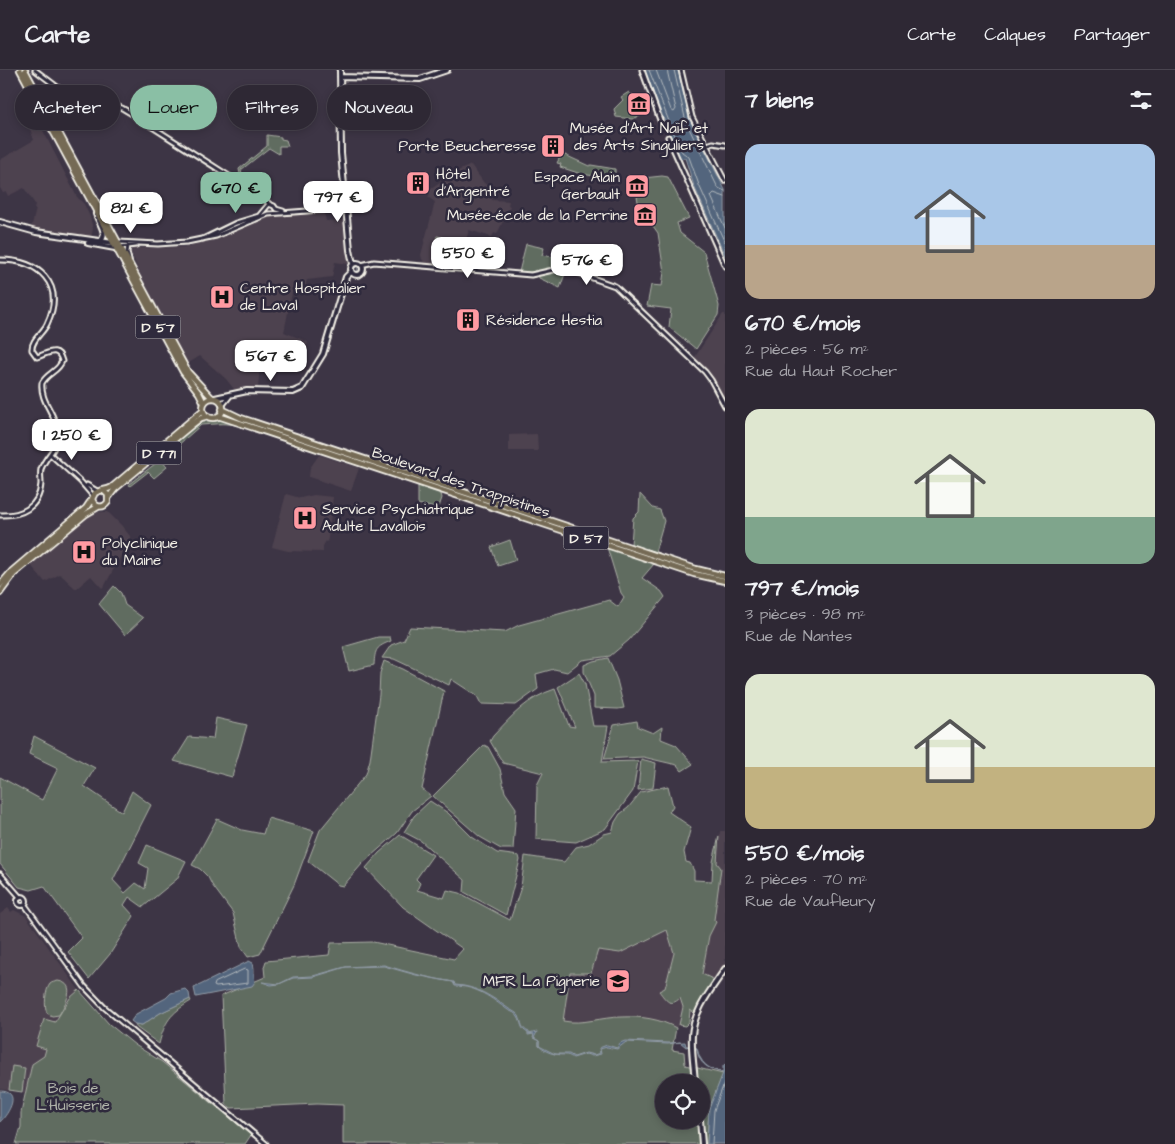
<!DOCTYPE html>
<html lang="fr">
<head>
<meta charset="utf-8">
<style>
	body { margin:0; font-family:"Architects Daughter",sans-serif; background:#3a3440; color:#f1f3f6; height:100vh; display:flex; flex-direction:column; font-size:19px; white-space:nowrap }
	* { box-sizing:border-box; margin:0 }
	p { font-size:16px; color:#a7a6ac }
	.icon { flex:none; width:28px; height:28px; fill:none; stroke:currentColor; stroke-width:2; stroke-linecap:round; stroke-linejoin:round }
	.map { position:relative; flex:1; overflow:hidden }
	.drawer { display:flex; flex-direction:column; background:#2e2834; width:450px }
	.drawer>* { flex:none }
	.guide { position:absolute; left:15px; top:15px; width:475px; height:45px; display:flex; gap:10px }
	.fabs { position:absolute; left:655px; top:1004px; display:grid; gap:10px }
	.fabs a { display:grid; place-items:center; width:55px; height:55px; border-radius:50%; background:#2e2834; box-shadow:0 2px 8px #0003,0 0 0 1px #49444f; font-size:25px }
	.price { position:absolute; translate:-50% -42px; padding:0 11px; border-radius:10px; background:#fff; color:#222; font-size:16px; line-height:32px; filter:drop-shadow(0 1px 2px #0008) }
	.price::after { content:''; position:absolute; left:50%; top:30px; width:15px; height:11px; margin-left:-8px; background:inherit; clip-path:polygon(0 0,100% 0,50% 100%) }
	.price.selected { background:#8abfa5; color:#111 }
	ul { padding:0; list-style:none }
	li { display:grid; align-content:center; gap:10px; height:265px; padding:0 20px }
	li span { display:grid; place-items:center; height:155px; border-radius:15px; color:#555 }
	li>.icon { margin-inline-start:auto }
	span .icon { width:90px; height:90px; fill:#fffc; stroke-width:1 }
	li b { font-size:21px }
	h2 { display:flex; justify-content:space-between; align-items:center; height:60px; padding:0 20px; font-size:21px }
	.tag { padding:0 18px; border-radius:22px; background:#2e2834; box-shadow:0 2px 8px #0003,0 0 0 1px #49444f; font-size:18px; line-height:45px }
	.tag.selected { background:#8abfa5; color:#111 }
	header { display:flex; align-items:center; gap:30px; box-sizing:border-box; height:70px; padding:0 25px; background:#2e2834; border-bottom:1px solid #49444f }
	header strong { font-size:24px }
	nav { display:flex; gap:28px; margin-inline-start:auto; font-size:18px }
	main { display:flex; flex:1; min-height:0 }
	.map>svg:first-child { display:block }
	.built { fill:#4e424f }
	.green { fill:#606c61; stroke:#aaaea4; fill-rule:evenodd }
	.water { fill:#52657d; stroke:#939da8 }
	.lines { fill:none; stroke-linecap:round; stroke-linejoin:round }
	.shore { stroke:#b3b9bd; stroke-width:1 }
	.stream { stroke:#939da8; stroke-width:1 }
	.tertiary-casing { stroke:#f4f1e8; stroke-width:7 }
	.secondary-casing { stroke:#f4f1e8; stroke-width:8 }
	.primary-casing { stroke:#f4f1e8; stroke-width:8 }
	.tertiary { stroke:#2f2a3d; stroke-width:3 }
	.secondary { stroke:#2f2a3d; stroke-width:4 }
	.primary { stroke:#746b55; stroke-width:4.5 }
	.labels { text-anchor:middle; stroke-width:5; stroke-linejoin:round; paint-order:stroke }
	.shield { fill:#2f2a3d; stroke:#b9b5b5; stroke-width:1 }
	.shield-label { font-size:14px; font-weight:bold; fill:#f4f1e8 }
	.poi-label { font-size:15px; fill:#f4f1e8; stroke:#2f2a3d; text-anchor:start }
	.street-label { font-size:15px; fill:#f4f1e8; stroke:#2f2a3d }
	.park-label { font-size:15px; fill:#b1b5ab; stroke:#2f2a3d }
</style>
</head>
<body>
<header>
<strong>Carte</strong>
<nav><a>Carte</a><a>Calques</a><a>Partager</a></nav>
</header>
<main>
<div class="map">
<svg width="725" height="1074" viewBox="0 0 725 1074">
	<rect width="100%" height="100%" fill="#3d3545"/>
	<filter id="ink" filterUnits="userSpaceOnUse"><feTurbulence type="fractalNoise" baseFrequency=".02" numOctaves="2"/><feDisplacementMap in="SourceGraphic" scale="10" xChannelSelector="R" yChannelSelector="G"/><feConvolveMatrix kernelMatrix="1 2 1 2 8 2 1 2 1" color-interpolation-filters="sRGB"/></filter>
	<g filter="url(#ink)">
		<path class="built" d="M34,43L77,127L84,134L90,147L93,159L91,167L89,169L31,159L36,139H34L35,134L24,118L8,126L6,122L3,123L0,118V90L34,70L26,48Z
			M471,95L484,113L494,121L492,130L509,131L508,135L510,136L497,164L494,163L492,167L469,160L458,196L423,194L424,192L422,189L421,185L435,132L428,127L430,124L428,121L458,101Z
			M324,142L326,151L345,150L349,190L348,194L335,192L332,207L307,210L304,220L295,218L292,223L284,262L308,272L304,288L287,289L261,284L258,318L234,319L226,309L200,286L187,294L144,213L132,185L131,181L133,178L190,177L192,175L207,171L263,148L278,144Z
			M723,244H725V332L718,319L719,316H717L708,301L695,290V287Z
			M537,364L538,381H509V365Z
			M319,385L359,398L351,421L309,407L310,398Z
			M286,424L300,428L314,425L333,427L328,468L327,472L326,471L323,476V482L288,481L272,477Z
			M93,442H108L121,455L130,466V469L105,515L102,518L91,506L76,519L60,504L45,512L30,494Z
			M720,761H725V896L715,910L702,904L709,866L716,852L714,850Z
			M8,838L11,842L14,840L26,846L79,920L70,928L61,944L56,950L44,986L32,995L26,1023L0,1019V844Z
			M667,860L674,882L665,918L660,921L666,931L672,934L676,933L680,928L683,937L679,955L676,958L665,952L622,947L579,953L563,951L570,903L598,880L620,883Z"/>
		<path class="green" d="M629,22L635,32L640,46L632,49L616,47L614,39L623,30L621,27Z
			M267,65L281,67V69L286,70L288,76H279V84L269,78L241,100L243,110H241L239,99L267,76Z
			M561,85H565L589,96L591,95L615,99V109L581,104L560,97L561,94L557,93Z
			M662,106L668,107L689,148L677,153L680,163L704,182L719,236L718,245L696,279L669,257L671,239L647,236L651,215L662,216L664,202L658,163L648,149H641L634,109Z
			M437,166L451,169L448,186L434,184Z
			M526,174L544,178L542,185L558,188V190L562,192L561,201H566L560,218L539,208L537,201L535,200L533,202H519Z
			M223,350L244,356V357C226,352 218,354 201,355L161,390L167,397L154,408L148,402L130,416L129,414L160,390L159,389L153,393L152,392L199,353C206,350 216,352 223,350Z
			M418,416L441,424L442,428L439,437L435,438L418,434Z
			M640,424L653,438L660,440L664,451L655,482L631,474L633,448L639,442Z
			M510,470L516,490L498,496L491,477Z
			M607,477L654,494L642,508L661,521L665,527L629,570L610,586L582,590L567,602L554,599L536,604L538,619L516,635L481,634L477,626L451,609L449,615L394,589L382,588L391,575L404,570L410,557L505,562L519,555L609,530L618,537L624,527L621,523Z
			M114,516L121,523L125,535L143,548L125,565L99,534Z
			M378,567H390L391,571C376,577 375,579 374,595L349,601L343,577Z
			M608,588L617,610L624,638L618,639L594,638V626L584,602V595L593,591Z
			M384,591L403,599L444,621L422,719L431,726L412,741L397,763L362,794L343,816L338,815L308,791L320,760L366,704L370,690L379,625L380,603Z
			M579,603L585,614L593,656H608L602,692L638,691L633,721L605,759L576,772L536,769L537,715L543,703L503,693L490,671L493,666C513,645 527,628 555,619L569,656L575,657L558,617Z
			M216,648L247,655L232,707L174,691L189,667L213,669Z
			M637,651L638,657L653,663L662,657L661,669L676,675L693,694L682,701L677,695L643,687L604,689L614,655Z
			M34,666L95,698L84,716L122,742L132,721L151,735L113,810L125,823L136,813L145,819L148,798L139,793L147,775L186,791L177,809L143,837L129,827L124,835L134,846L110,884L89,909L68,882L82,868L44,816L31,820L19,817L0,794V707L42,730L58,698L29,684Z
			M484,675L488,677L500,699L505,722L516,738L513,779H501L480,767L433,726Z
			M641,689L656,693L653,718L638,720Z
			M668,716L673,736L669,742L691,757L684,782L686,792L690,793L694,801V810L712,811L713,792L719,766L717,793L721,798L714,850L716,852L709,866L702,904L715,910L696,944L690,940L689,952L685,956L679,955L683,937L680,928C670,938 666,930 659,921L665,918L674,883L667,860L620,883L598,880L591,903H570L563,951C583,955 601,947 622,947C640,946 661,949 676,958L672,980L684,982L685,995L723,1004L709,1039L707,1074H343V1035L317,1034L231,1038L226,1034L221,926L265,907L264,897L266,891L329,885L331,873L373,872L454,889L463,879L403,837L366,798L379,783L400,765L433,785L416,809L420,813L417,820L444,828L447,820L460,823L510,850L521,817L525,786L564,792L576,777L589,774L604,764L612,762L615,752L620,744L628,738L641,722ZM664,1012H701V1050H664Z
			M430,731L448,743L472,767L497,783L519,786L520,790L506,845L464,822L465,810L421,771L404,762L414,746Z
			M268,748L314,761L294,815L260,884L248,887L241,877L233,843L212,815L208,807L200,799L192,795L217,749L242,760L263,764Z
			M58,911C78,914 65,934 59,945L52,946L47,943C44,937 45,920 50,914C52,912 55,912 58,911Z
			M79,920L109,954L135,975L162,992L251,1065L245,1074H16L21,1057V1043L32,994L44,986L46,979L36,976L44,949L55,952L70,928Z
			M190,929L191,931C170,944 165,951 159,974L137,958L135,954L142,955L160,943Z
			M12,996L25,998L22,1022L9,1020Z"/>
		<path class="water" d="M644,0H678L690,50L725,120V186L694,116L685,88L680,89Z
			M249,891L253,893C255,900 253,905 255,912L252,916L196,927L194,918Z
			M384,895C407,902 431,909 454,912L455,915C477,916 492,927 509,939C513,941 517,943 519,946C522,953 521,959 529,962V964L537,962L534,968L539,971V976L555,984H569L574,987L586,983L594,985L600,983L599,978L607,975L617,978L620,973L625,971L668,973L685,972L686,976H689L686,977L680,972L668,974L626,972L617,979L607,977L600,979L601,984L592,986L586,984L573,988C567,983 562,986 555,984C549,983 543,980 539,976V971L533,968L534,964L528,965V963C520,959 522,953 518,947C516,943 512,942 508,940C491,928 477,916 455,916L453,912L416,905L384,896L346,897L313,907L293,908L279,914L271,915L262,912L279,914L293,907L313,906L345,897Z
			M185,919L189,923L190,929L160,943L142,955L135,954L131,951L136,944L166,928L171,923Z
			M694,977L697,978C700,993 708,1000 723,1002V996L725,994V1074H707L709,1039L723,1003C709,999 699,995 697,979Z
			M0,1021C22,1021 9,1043 0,1052Z"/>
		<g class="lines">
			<path class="shore" d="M649,0L672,59L682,82L689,87L699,115L725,173
				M656,0L671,40L674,42L676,39L667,0
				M674,0L686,52L718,118L725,121
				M725,127L714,123L711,126L725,158
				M245,899L248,900V913L216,917L214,916L215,913Z
				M712,1074L714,1040L725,1011"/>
			<path class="stream" d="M356,201L354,199L356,197
				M357,201L358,199L357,197"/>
			<defs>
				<path id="tertiary" d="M35,0L60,19L122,38L132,44L265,129L269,134L274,136L276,139L283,141
					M642,0L660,50
					M681,0L692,47L725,111
					M668,67L725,196
					M707,75L713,73L725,75
					M203,169L236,153L259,146L269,134
					M118,172L158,174L187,172L216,166L268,144L346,138
					M128,176L127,182L129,190
					M120,177L136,175
					M0,190C39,190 66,214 47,254C43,263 31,270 32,280L37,287C47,284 58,275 62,291C59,301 47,303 42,313C40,331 55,343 57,360C59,380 47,383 41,399C40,404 41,409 41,414C39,438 21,446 0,445
					M361,195L374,192L531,205L562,198L570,200L615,216L705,302L711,310L725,336
					M51,385L81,412L93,426
					M87,415L97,421
					M0,804L20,827
					M17.5 831a4.5 4.5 0 1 1 9 0a4.5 4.5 0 1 1-9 0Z
					M25,835L84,916L104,937L266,1074"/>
				<path id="secondary" d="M340,0L341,83L350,180L353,194
					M340,7L420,9L447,0
					M96,144C99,153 109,164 100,172
					M0,152L36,162L113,173
					M88,173L115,178
					M351 199a6 6 0 1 1 12 0a6 6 0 1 1-12 0Z
					M215,328L247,321L293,322L302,318L323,284L346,207L351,202
					M222,335L230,325
					M695,1012C694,997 691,981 692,965C694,940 711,920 725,899
					M700,1050L702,1074"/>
				<path id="primary" d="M20,0L183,302L199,323L204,333
					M25,0L188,302L212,328
					M203 338a10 10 0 1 1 20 0a10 10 0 1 1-20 0Z
					M222,339L241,348L696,499L725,506
					M218,346L694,504L725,511
					M104,421L108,425V432C103,439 95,438 92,429L95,423C101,419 106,421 112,417L203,340
					M109,427L115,419L192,355L201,348L208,346
					M0,515L12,501L86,438L92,429
					M0,523L14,504L86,444L98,437"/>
			</defs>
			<use href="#tertiary" class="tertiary-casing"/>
			<use href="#secondary" class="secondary-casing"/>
			<use href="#primary" class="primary-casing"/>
			<use href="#tertiary" class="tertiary"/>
			<use href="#secondary" class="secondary"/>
			<use href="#primary" class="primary"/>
		</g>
	</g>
	<defs>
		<symbol id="museum-square" viewBox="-11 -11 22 22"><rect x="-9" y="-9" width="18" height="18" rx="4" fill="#ff9aa2" stroke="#2f2a3d"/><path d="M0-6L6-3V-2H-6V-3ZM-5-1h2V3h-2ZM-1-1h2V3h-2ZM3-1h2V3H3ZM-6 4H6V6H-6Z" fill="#111"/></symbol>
		<symbol id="building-square" viewBox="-11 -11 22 22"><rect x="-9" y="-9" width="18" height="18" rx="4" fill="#ff9aa2" stroke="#2f2a3d"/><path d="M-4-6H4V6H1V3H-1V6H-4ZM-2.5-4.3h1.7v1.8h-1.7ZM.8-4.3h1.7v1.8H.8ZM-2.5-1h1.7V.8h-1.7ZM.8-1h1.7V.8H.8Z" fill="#111"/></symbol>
		<symbol id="hospital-square" viewBox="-11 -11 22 22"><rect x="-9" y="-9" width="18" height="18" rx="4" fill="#ff9aa2" stroke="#2f2a3d"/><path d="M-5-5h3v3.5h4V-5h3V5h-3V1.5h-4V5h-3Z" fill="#111"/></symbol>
		<symbol id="university-square" viewBox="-11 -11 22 22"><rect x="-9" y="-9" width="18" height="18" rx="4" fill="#ff9aa2" stroke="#2f2a3d"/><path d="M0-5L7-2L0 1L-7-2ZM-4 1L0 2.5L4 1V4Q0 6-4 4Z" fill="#111"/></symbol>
	</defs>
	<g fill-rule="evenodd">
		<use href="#museum-square" x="625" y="20" width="28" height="28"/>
		<use href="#building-square" x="539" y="62" width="28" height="28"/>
		<use href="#building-square" x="404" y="99" width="28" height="28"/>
		<use href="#museum-square" x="623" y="102" width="28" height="28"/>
		<use href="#museum-square" x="631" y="131" width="28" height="28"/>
		<use href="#hospital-square" x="208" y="213" width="28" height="28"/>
		<use href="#building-square" x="454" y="236" width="28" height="28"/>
		<use href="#hospital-square" x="291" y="434" width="28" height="28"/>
		<use href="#hospital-square" x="70" y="468" width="28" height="28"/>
		<use href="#university-square" x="604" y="897" width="28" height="28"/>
	</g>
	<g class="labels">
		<g class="shield">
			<rect x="135.5" y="245.5" width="45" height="23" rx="4"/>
			<rect x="136.5" y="371.5" width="45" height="23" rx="4"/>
			<rect x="563.5" y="456.5" width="45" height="23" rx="4"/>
		</g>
		<g class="shield-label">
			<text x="158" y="262">D 57</text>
			<text x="159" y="388">D 771</text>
			<text x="586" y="473">D 57</text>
		</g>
		<g class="poi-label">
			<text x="639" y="63" text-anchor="middle">Musée d'Art Naïf et<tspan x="639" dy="17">des Arts Singuliers</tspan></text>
			<text x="536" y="81" text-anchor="end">Porte Beucheresse</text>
			<text x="436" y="109">Hôtel<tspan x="436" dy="17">d'Argentré</tspan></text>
			<text x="620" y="112" text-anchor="end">Espace Alain<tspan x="620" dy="17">Gerbault</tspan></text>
			<text x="628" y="150" text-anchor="end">Musée-école de la Perrine</text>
			<text x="240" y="223">Centre Hospitalier<tspan x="240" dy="17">de Laval</tspan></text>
			<text x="486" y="255">Résidence Hestia</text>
			<text x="322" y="444">Service Psychiatrique<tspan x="322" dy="17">Adulte Lavallois</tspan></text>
			<text x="102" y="478">Polyclinique<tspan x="102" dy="17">du Maine</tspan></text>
			<text x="600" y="916" text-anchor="end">MFR La Pignerie</text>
		</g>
		<g class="street-label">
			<text transform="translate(461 412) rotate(19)" y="5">Boulevard des Trappistines</text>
		</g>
		<g class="park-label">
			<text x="73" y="1023">Bois de<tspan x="73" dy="17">L'Huisserie</tspan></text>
		</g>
	</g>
</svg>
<div class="fabs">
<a><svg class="icon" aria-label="locate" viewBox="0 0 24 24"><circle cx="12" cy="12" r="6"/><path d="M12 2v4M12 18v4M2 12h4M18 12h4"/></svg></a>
</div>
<b class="price selected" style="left:236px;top:144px">670 €</b>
<b class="price" style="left:338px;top:153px">797 €</b>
<b class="price" style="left:131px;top:164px">821 €</b>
<b class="price" style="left:468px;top:209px">550 €</b>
<b class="price" style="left:587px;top:216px">576 €</b>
<b class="price" style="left:271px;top:312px">567 €</b>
<b class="price" style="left:72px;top:391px">1 250 €</b>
<div class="guide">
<a class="tag">Acheter</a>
<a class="tag selected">Louer</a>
<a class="tag">Filtres</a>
<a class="tag">Nouveau</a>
</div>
</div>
<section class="drawer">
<h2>7 biens<svg class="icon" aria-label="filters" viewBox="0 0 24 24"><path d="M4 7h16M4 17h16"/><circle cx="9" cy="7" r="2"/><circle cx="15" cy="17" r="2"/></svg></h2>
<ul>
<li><span style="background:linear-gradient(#a9c7e8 65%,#b9a48a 0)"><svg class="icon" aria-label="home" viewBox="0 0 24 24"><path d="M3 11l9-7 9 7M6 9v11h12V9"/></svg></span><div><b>670 €/mois</b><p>2 pièces · 56 m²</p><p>Rue du Haut Rocher</p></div></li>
<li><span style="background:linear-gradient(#dfe7d0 70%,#7fa58c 0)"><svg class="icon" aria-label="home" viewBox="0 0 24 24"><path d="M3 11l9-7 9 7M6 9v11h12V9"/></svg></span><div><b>797 €/mois</b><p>3 pièces · 98 m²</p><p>Rue de Nantes</p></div></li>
<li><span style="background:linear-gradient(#dfe7d0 60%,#c2b280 0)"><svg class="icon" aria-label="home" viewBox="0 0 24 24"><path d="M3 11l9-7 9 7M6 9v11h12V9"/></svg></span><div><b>550 €/mois</b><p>2 pièces · 70 m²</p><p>Rue de Vaufleury</p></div></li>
</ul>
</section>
</main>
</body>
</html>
